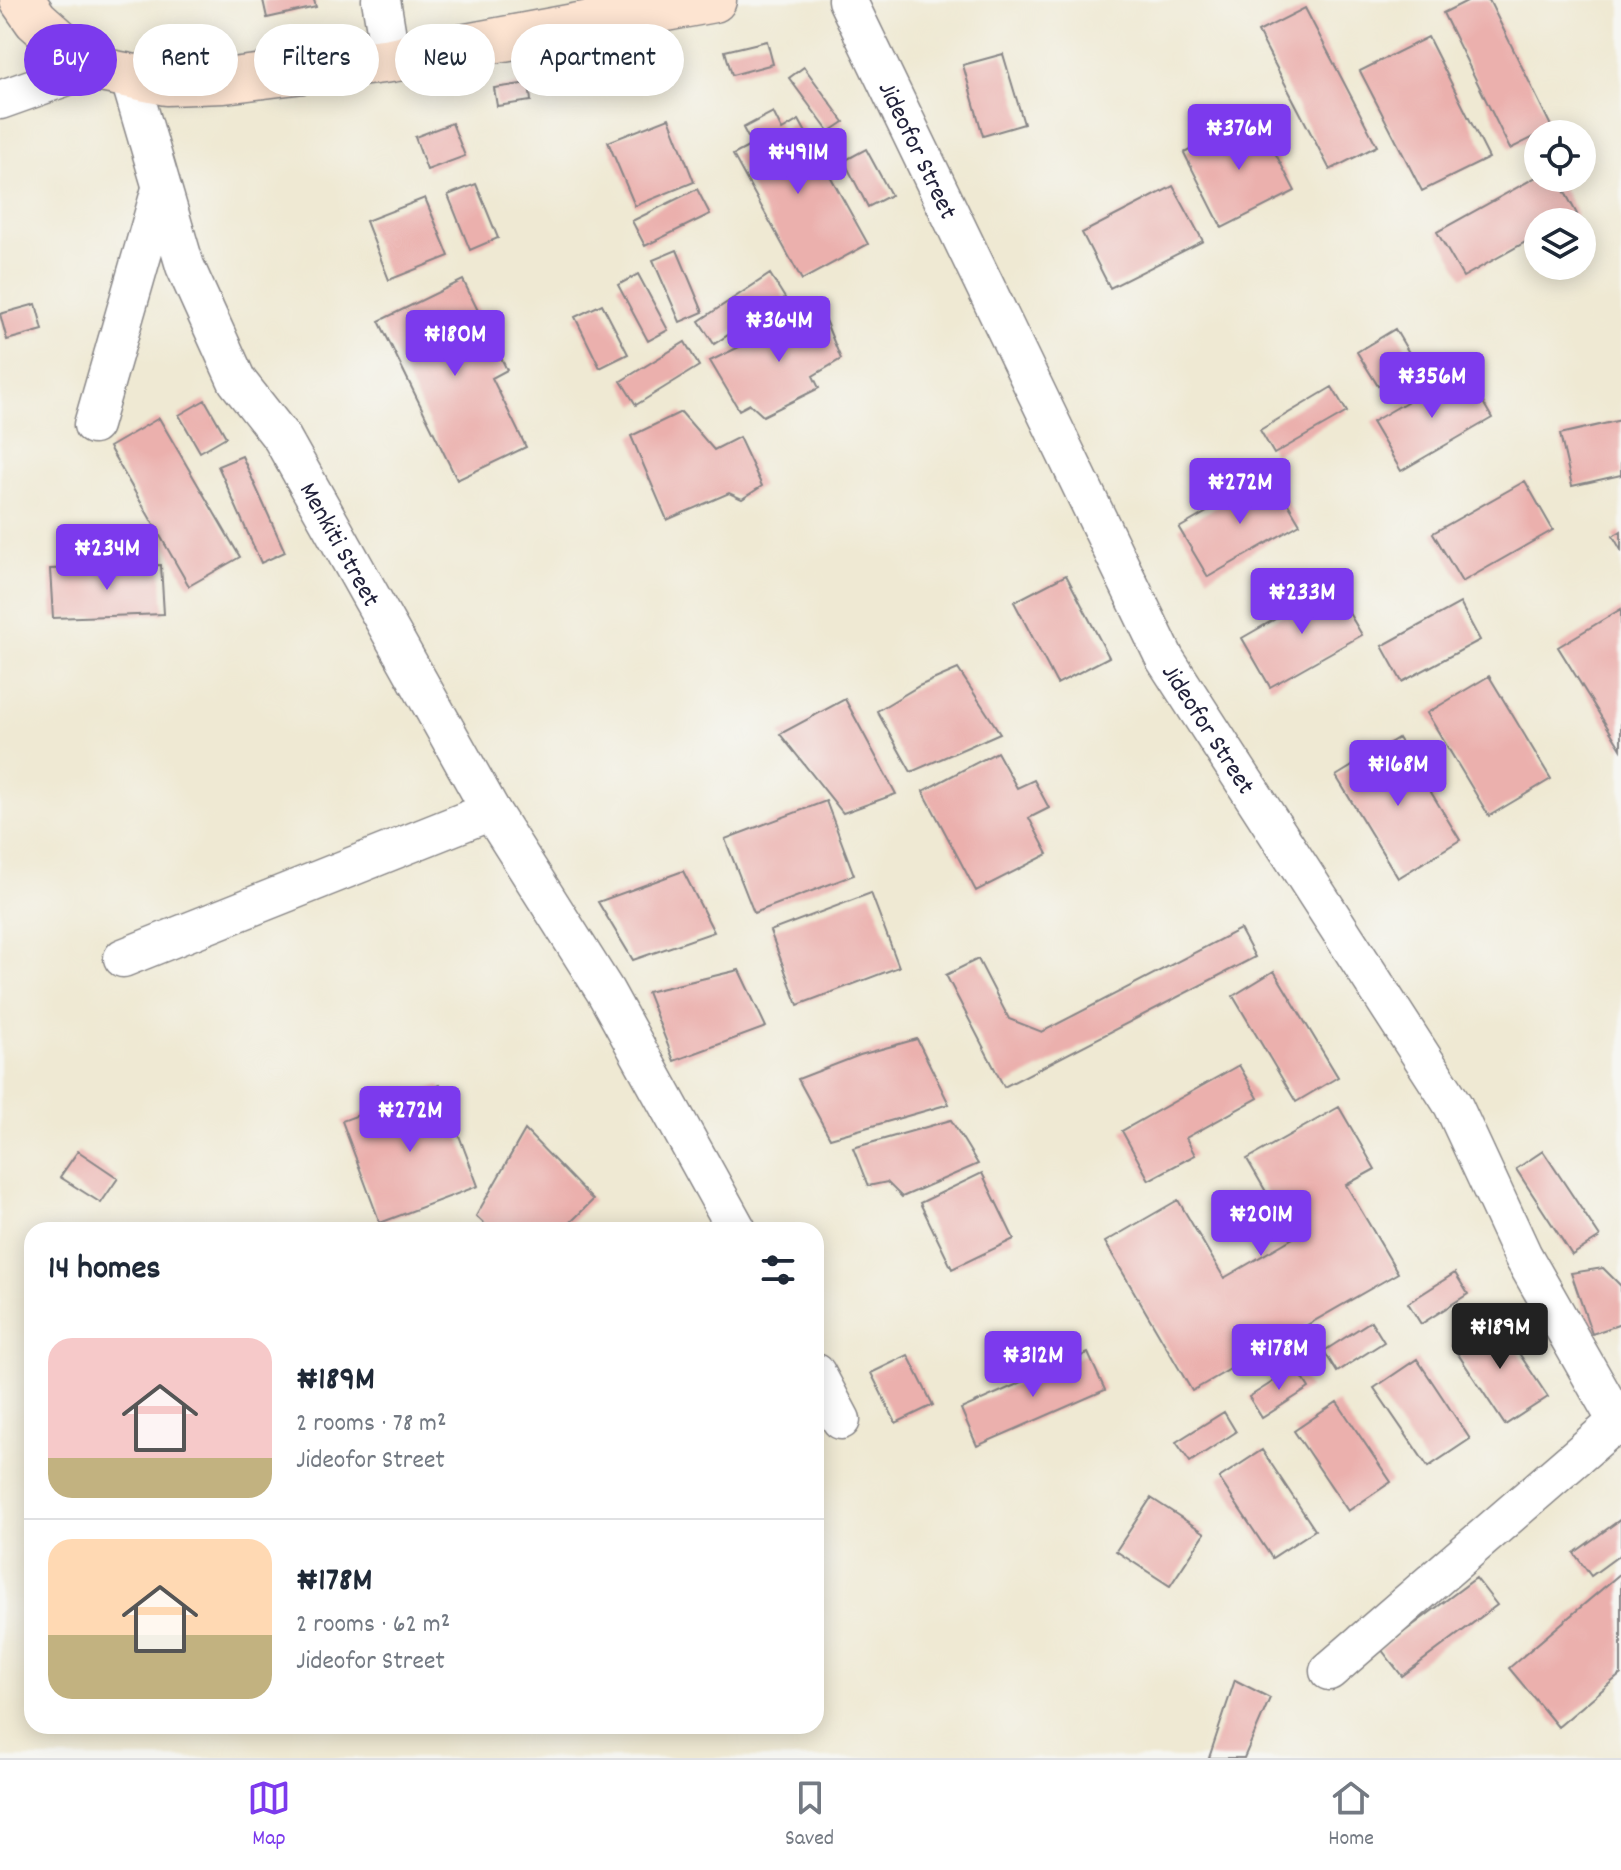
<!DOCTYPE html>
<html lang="en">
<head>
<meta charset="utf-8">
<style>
	body { margin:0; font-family:Dekko,sans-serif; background:#f6f6f7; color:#1f2937; height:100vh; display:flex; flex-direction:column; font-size:30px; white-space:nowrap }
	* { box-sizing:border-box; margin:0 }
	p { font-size:26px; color:#747a83 }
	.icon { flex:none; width:44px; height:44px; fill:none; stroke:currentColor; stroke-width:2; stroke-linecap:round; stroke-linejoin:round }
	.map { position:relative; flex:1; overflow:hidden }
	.panel { position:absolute; left:24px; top:1222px; width:800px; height:512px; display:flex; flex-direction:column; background:#fff; border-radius:24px; box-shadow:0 4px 20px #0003 }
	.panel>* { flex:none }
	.hud { position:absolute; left:24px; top:24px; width:800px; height:72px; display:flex; gap:16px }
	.tools { position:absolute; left:1524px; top:120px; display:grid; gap:16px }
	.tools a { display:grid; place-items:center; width:72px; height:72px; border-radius:50%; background:#fff; box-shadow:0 4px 20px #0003; font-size:40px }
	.price { position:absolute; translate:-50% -68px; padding:0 18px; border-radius:8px; background:#7c3aed; color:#fff; font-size:26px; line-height:52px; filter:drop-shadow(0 2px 4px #0008) }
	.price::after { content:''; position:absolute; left:50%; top:48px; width:24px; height:18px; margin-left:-12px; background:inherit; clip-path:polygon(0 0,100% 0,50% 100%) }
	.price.on { background:#222; color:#fff }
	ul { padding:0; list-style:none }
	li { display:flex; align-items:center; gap:24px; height:200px; padding:0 24px }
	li+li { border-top:2px solid #e0e1e3 }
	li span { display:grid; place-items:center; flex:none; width:224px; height:160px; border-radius:24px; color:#555 }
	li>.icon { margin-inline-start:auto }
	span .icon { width:96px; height:96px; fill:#fffc; stroke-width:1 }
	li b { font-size:34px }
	h2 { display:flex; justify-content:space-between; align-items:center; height:96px; padding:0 24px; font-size:34px }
	.chip { padding:0 28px; border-radius:36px; background:#fff; box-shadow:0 4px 20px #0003; font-size:28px; line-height:72px }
	.chip.on { background:#7c3aed; color:#fff }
	.tabs { display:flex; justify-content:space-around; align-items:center; height:112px; border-top:2px solid #e0e1e3; background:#fff; font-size:22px; color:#747a83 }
	.tabs a { display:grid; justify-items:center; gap:4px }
	.tabs .on { color:#7c3aed }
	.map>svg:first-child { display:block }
	.building { fill:#ebb0ad }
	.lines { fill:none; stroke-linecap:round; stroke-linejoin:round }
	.street-casing { stroke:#888687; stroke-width:41 }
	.secondary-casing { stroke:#888687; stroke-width:47 }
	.street { stroke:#fff; stroke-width:38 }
	.secondary { stroke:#fde4d1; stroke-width:44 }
	.labels { text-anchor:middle; stroke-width:7; stroke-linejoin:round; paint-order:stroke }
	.street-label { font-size:26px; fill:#22223b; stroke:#f6f6f2 }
</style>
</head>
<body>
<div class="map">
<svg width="1621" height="1758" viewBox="0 0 1621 1758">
	<rect width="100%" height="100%" fill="#f6f6f2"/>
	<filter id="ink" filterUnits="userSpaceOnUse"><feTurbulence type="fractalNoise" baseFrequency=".0125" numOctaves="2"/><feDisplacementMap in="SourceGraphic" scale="16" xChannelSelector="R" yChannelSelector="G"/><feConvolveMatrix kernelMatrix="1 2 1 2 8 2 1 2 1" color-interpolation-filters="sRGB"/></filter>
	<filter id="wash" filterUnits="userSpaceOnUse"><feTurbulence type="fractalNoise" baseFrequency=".006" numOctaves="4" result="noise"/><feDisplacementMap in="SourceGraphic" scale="32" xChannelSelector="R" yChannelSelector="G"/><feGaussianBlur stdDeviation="1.8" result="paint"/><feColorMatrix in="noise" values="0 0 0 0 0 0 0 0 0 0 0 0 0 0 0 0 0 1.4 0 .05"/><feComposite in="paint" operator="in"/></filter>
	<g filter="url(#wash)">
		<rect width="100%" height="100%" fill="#efe9d3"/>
		<g id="blocks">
			<path class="building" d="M263,0H314L316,7L267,18Z
				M1469,0H1489L1552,128L1510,149L1443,13Z
				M1305,8L1377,146L1330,170L1258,32Z
				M1428,37L1489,158L1422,191L1360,71Z
				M767,41L773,64L732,75L725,51Z
				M1003,54L1024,124L983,136L963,65Z
				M804,67L844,122L829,132L789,78Z
				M529,83L531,101L497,106L494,88Z
				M773,112L782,130L799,120L868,244L802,280L733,155L752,145L743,128Z
				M1256,116L1295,191L1222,228L1184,153Z
				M669,118L694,182L635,206L608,142Z
				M452,123L465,156L427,170L415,137Z
				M866,149L891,195L868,207L844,161Z
				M1538,176L1557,178L1577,214L1561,222H1538V235L1463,277L1437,232Z
				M476,184L498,238L470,250L448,195Z
				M1173,186L1203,241L1110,288L1082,233Z
				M697,189L710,214L645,246L632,221Z
				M425,198L449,256L389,280L366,221Z
				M677,250L703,312L680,322L653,260Z
				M638,274L668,330L648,341L618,285Z
				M770,274L785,298L714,344L699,321Z
				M463,280L507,370L492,378L526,447L457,480L379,321Z
				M36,304L43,330L7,340L0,314Z
				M602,304L628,354L600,368L575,317Z
				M820,308L841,359L813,376L819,388L763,416L750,404L739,410L710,361Z
				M1395,329L1415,363L1378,386L1357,352Z
				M685,342L699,366L636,405L621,381Z
				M1464,369L1492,418L1401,471L1372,422Z
				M1332,387L1347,412L1274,454L1260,430Z
				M205,400L226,437L200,452L179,415Z
				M681,412L714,450L739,437L762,486L742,499L729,493L667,520L631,436Z
				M159,418L240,557L189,586L109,447Z
				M1621,420V475L1572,486L1560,434Z
				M242,456L285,552L261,563L218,466Z
				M1271,475L1300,524L1208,577L1179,528Z
				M1525,481L1553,530L1462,582L1433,533Z
				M1621,531V550L1613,536Z
				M161,565L164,614L53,618L50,569Z
				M1066,575L1109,657L1057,684L1014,602Z
				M1333,586L1362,635L1270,687L1242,638Z
				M1460,603L1480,640L1402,682L1382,646Z
				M1621,609V749L1558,647Z
				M958,669L1000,733L911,772L877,711L919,686Z
				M1489,676L1551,779L1489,816L1427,713Z
				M845,699L896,794L843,813L780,734Z
				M1398,738L1460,840L1398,878L1336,776Z
				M997,752L1017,788L1034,780L1049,808L1029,818L1048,854L976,891L923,791Z
				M826,801L854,875L754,913L725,839Z
				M683,871L714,932L633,960L598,902Z
				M871,893L899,967L798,1005L770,931Z
				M1240,929L1255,957L1004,1087L946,975L978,959L1009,1019L1042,1032Z
				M739,970L766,1027L674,1061L647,992Z
				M1274,971L1338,1077L1296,1102L1233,996Z
				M917,1039L949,1104L830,1138L798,1079L860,1055Z
				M1239,1065L1258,1098L1186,1138L1195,1155L1149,1180L1122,1131Z
				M440,1085L478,1186L380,1223L342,1121Z
				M1339,1107L1375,1169L1346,1185L1398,1273L1192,1391L1105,1242L1178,1200L1224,1278L1293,1238L1247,1159Z
				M951,1120L978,1164L902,1197L887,1182L868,1186L853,1148Z
				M525,1130L593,1200L563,1230H491L476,1216Z
				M78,1151L118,1178L101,1203L60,1177Z
				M1543,1151L1600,1237L1572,1255L1516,1169Z
				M982,1173L1014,1239L952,1269L920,1203Z
				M1603,1268L1621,1286V1324L1592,1334L1571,1273Z
				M1455,1273L1468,1294L1421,1324L1408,1303Z
				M1495,1317L1548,1397L1505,1425L1452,1345Z
				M1371,1321L1384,1342L1337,1372L1324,1351Z
				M1088,1353L1105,1390L977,1446L961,1409Z
				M908,1355L933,1405L896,1423L871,1373Z
				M1417,1359L1470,1439L1428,1467L1374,1388Z
				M1296,1367L1309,1388L1262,1418L1249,1397Z
				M1337,1402L1391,1482L1348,1511L1294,1431Z
				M1224,1412L1236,1432L1190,1462L1176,1442Z
				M1262,1450L1315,1530L1272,1558L1219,1478Z
				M1151,1498L1205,1533L1170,1586L1116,1551Z
				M1621,1519V1554L1591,1576L1574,1553Z
				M1621,1573V1674L1558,1727L1509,1668Z
				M1476,1578L1497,1605L1402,1676L1381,1649Z
				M1235,1680L1270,1698L1244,1758H1209Z"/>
		</g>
	</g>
	<g filter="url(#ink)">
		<use href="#blocks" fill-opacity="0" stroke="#888687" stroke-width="2"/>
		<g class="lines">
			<defs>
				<g id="street">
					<path d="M381,0L391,60"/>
					<path id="s1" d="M847,0L1165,659L1453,1105L1523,1256L1621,1428"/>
					<path id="s2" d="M129,76L185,266L237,381L282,438L491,811L605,991L737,1230"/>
					<path d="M0,100L90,68"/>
					<path d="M93,425L161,189"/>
					<path d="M123,958L491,811"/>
					<path d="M816,1373L841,1420"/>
					<path d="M1329,1671L1617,1422"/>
				</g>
				<path id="secondary" d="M22,0L36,20L90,68L166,83L224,81L391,60L714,0"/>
			</defs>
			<use href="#street" class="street-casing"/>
			<use href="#secondary" class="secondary-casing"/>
			<use href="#street" class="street"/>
			<use href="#secondary" class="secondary"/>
		</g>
	</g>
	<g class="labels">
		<g class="street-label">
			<text dy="9" stroke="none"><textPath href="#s1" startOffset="166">Jideofor Street</textPath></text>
			<text dy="9" stroke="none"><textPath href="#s2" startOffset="518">Menkiti Street</textPath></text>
			<text dy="9" stroke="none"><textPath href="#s1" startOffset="814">Jideofor Street</textPath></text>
		</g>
	</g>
</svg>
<div class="tools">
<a><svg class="icon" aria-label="locate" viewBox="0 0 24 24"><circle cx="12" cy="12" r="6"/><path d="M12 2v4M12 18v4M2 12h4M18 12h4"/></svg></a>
<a><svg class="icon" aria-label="layers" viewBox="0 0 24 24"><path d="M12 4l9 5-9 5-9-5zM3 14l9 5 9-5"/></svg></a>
</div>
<b class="price" style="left:1239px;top:172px">₦376M</b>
<b class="price" style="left:798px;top:196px">₦491M</b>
<b class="price" style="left:779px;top:364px">₦364M</b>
<b class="price" style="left:455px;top:378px">₦180M</b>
<b class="price" style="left:1432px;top:420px">₦356M</b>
<b class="price" style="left:1240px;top:526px">₦272M</b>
<b class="price" style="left:107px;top:592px">₦234M</b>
<b class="price" style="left:1302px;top:636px">₦233M</b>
<b class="price" style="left:1398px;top:808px">₦168M</b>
<b class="price" style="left:410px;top:1154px">₦272M</b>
<b class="price" style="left:1261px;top:1258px">₦201M</b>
<b class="price on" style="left:1500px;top:1371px">₦189M</b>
<b class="price" style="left:1279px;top:1392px">₦178M</b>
<b class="price" style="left:1033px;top:1399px">₦312M</b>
<div class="hud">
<a class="chip on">Buy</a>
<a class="chip">Rent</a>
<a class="chip">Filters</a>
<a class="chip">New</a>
<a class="chip">Apartment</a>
</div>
<section class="panel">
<h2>14 homes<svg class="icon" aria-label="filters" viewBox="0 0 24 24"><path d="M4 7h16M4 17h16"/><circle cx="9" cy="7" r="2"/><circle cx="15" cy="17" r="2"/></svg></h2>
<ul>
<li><span style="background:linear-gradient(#f6c9c9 75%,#c2b280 0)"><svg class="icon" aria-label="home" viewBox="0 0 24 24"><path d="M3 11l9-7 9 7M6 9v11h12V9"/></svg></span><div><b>₦189M</b><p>2 rooms · 78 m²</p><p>Jideofor Street</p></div></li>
<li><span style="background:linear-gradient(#ffd9b3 60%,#c2b280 0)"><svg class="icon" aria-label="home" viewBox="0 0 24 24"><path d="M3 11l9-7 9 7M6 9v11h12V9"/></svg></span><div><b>₦178M</b><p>2 rooms · 62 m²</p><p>Jideofor Street</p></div></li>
</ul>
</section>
</div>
<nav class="tabs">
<a class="on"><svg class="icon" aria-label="map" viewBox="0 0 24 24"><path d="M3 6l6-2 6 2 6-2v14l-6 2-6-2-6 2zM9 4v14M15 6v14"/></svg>Map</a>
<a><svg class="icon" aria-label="saved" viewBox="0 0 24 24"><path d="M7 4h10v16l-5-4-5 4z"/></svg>Saved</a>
<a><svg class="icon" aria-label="home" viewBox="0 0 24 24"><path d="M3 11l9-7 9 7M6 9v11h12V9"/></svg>Home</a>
</nav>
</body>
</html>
